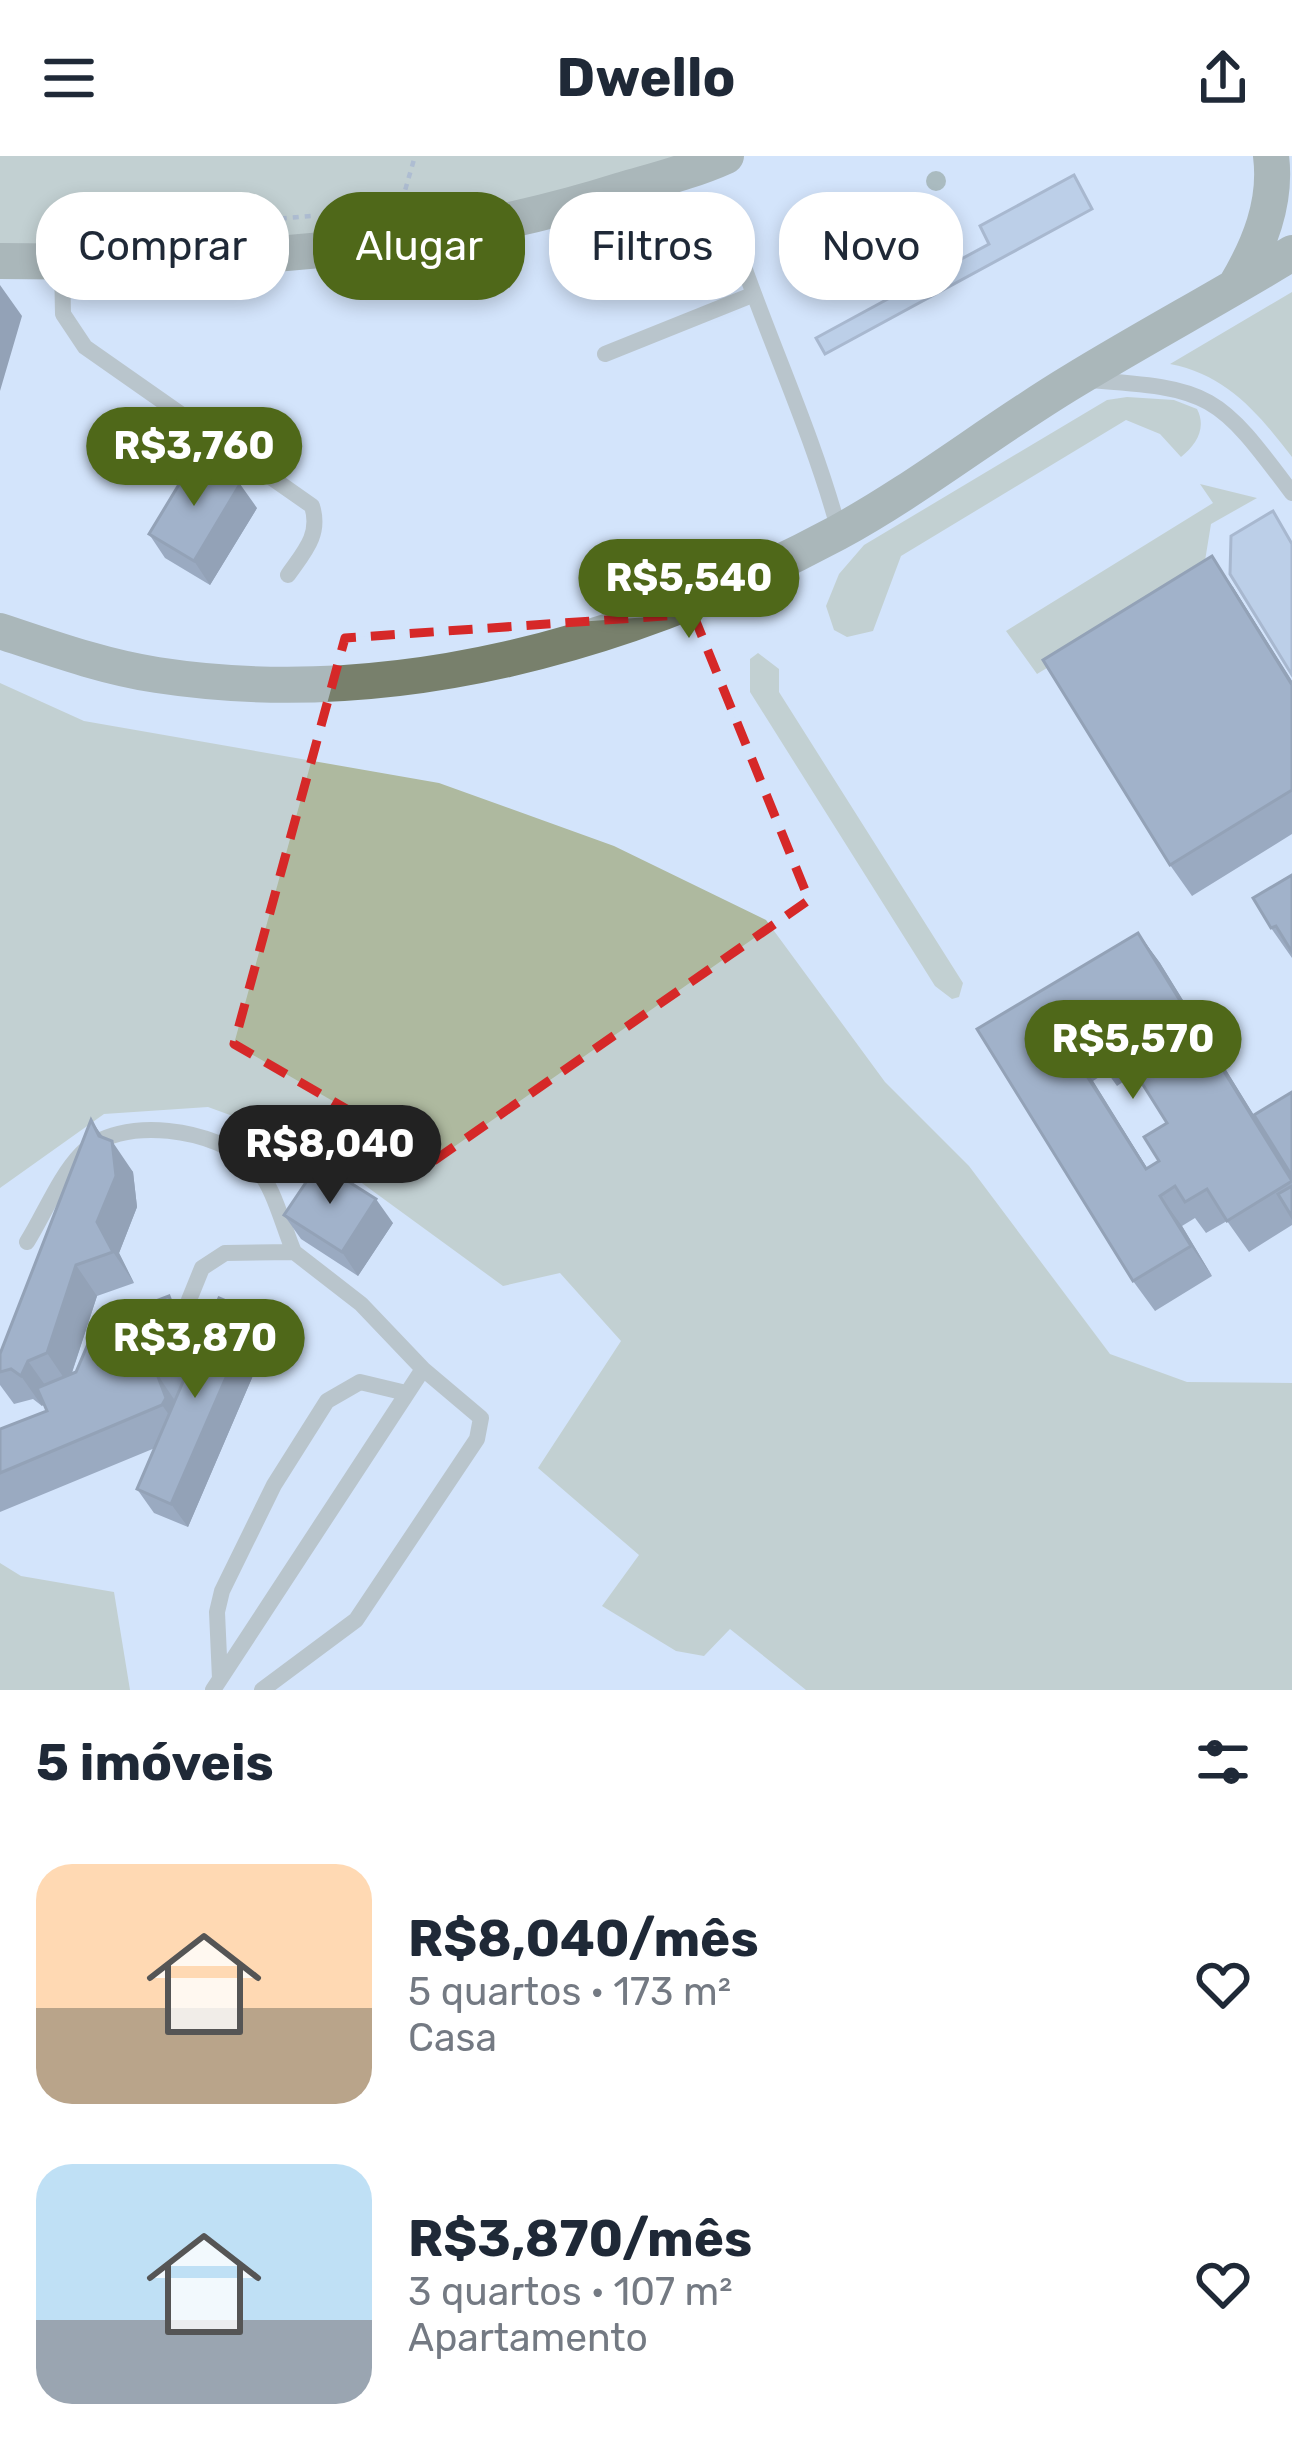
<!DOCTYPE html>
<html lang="pt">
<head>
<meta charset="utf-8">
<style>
	body { margin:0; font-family:Rubik,sans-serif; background:#f2f2f3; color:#1f2937; height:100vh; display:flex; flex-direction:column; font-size:45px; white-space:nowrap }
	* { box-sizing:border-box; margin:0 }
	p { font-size:39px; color:#747a83 }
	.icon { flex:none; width:66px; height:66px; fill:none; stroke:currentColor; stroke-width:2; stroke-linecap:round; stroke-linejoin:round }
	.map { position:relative; height:1534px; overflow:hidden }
	.details { display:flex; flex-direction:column; background:#fff; flex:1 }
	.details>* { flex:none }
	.top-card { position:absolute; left:36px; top:36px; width:1221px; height:108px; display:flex; gap:24px }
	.price { position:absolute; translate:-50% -102px; padding:0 27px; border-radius:42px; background:#4f6819; color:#fff; font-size:39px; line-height:78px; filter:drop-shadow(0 3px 6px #0008) }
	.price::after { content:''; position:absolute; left:50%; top:72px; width:36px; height:27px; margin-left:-18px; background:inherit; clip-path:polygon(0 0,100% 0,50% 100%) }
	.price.current { background:#222; color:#fff }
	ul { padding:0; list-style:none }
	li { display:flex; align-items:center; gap:36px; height:300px; padding:0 36px }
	li span { display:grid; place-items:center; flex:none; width:336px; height:240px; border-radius:36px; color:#555 }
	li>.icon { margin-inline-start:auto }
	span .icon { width:144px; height:144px; fill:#fffc; stroke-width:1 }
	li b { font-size:51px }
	h2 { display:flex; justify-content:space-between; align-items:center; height:144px; padding:0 36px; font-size:51px }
	.chip { padding:0 42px; border-radius:48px; background:#fff; box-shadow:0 6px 18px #0003; font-size:42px; line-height:108px }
	.chip.current { background:#4f6819; color:#fff }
	header { display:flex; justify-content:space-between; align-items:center; height:156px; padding:0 36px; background:#fff; font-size:54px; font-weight:700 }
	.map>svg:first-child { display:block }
	.green { fill:#aeb99f }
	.water { fill:#a1b5d1; stroke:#74849a; stroke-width:3 }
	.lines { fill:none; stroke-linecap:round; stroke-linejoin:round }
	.path { stroke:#818e9f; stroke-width:4.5; stroke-dasharray:6 6; stroke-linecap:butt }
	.lane { stroke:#9aa093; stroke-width:16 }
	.secondary { stroke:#78806c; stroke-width:36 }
	.tree { fill:#798a79 }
	.wall { fill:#56657b; fill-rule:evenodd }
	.shaded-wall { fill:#465364 }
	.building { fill:#64768f; stroke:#465364; stroke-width:3; fill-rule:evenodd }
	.marked { fill:none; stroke:#d62828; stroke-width:9; stroke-dasharray:24 15; stroke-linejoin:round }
</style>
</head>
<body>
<header><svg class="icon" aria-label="menu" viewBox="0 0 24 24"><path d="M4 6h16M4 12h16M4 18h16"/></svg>Dwello<svg class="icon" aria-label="share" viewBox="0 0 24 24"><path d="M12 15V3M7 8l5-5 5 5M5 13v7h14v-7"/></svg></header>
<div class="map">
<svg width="1292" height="1534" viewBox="0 0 1292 1534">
	<rect width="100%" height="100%" fill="#d3e4fb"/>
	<path class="green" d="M0,0H679L393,85L421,45L337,93L0,105Z
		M1292,136V301C1258,257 1227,219 1170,208Z
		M1127,241L1174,244L1197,253C1207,272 1196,289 1181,301L1160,278L1126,264L901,400L873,475L847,481L834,474L826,450L839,418L864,389L1107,244Z
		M1200,328L1257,342L1211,368L1203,417L1037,518L1006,475L1213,347Z
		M758,497L779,513V536L963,827L959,841L952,843L935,830L750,536V503Z
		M0,527L84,565L439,627L614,690L766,764L885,926L969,1010L1110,1198L1187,1226L1292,1227V1534H806L730,1473L704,1500L676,1495L602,1450L639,1399L538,1312L621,1185L560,1117L503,1130L307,987L208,951L104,958L0,1032Z
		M0,1407L21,1420L114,1436L130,1534H0Z"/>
	<path class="water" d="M1074,19L1092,53L825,198L816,182L989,88L980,70Z
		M1273,355L1292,388V519L1230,418L1231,380Z"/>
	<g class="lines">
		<path class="path" d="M364,55L404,38L415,0
			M209,68L312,60"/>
		<path class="lane" d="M609,51C642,51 703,40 727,62C761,168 810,268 839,375
			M62,106L63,158L85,191L312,350C321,379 304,396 288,419
			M605,198L752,139
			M1087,224C1212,232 1218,238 1292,337
			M27,1086C44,1059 59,1021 81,998C119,958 218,972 255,1011C274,1030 283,1071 294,1096
			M189,1144L202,1112L225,1097L294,1096L361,1148L423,1213
			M220,1523L217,1456L222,1435L274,1329L327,1245L360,1226L406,1237
			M213,1534L423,1213L481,1262L477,1283L356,1464L262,1534"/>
		<path class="secondary" d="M0,105C210,108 421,98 622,34C656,24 693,15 726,0
			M1236,129C1259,90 1277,47 1271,0
			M0,475C51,492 104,511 157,519C392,555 630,488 837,377C918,333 993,273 1073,225C1145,181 1220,141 1292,97"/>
	</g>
	<circle class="tree" cx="936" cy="25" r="10"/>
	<path class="wall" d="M257,352L210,429L165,402L149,378Z
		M1233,431L1292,525V678L1192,740L1170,709Z
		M1292,719V802L1271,772Z
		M1138,777L1160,807L1292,1021V1069L1249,1096L1227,1065L1206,1077L1195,1062L1182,1070L1212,1120L1155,1155L1133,1125L977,873ZM1107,916L1117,930L1136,917L1167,967L1159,1005L1147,1012L1093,925Z
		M104,982L133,1016L137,1051L119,1097L134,1127L97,1140L72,1217L76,1216L106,1164L190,1171L198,1191L270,1180L188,1371L154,1357L137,1333L155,1292L0,1356V1273L47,1255L44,1248L42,1250L33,1243L14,1248L0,1229V1198Z
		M284,1059L393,1067L358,1120L301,1083Z"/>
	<path class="shaded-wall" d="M0,129L22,160L0,235Z
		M240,328L257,352L210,429L194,405Z
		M1212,400L1233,431L1292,525V529Z
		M1138,777L1160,807L1292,1021V1025Z
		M1071,895L1093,925L1167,1044L1146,1013Z
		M91,964L113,995L112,985L133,1016L137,1051L119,1097L134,1127L113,1096L97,1066L99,980Z
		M1160,1040L1182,1070L1212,1120L1191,1090Z
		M376,1043L393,1067L358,1120L342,1096Z
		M76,1109L97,1140L68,1228L47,1197Z
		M169,1140L190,1171L206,1213L185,1182Z
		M254,1157L270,1180L188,1371L171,1348Z
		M168,1189L190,1220L198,1240L177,1210Z
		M28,1205L50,1236L42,1250L21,1220Z
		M157,1218L178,1249L184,1280L162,1249Z"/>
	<path class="building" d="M195,302L240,328L194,405L149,378Z
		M1212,400L1292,529V634L1170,709L1043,504Z
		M1292,719V796L1276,770L1271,772L1253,742Z
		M1138,777L1292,1025L1227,1065L1207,1033L1185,1046L1175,1030L1160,1040L1191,1090L1133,1125L977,873ZM1064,850L1076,870L1062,878L1049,859ZM1086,885L1095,899L1116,886L1167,967L1144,981L1159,1005L1146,1013L1071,895Z
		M1292,936V1020L1254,959Z
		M91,964L99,980L112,985L116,1020L97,1066L113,1096L76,1109L47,1197L28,1205L21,1220L11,1213L0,1216V1198Z
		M319,1007L376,1043L342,1096L284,1059Z
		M1292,1030V1061L1278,1038Z
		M169,1140L185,1182L168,1189L177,1210L157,1218L166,1242L162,1249L0,1317V1273L47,1255L37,1232L76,1216L99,1162L106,1164Z
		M219,1142L254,1157L171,1348L137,1333Z"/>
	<path d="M0 0H1292V1534H0ZM693,458L809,744L435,1004L234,888L345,482Z" fill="#d3e4fb" fill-opacity=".55" fill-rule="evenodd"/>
	<path class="marked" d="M693,458L809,744L435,1004L234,888L345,482Z"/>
</svg>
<b class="price" style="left:194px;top:353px">R$3,760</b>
<b class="price" style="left:689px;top:485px">R$5,540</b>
<b class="price" style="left:1133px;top:946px">R$5,570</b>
<b class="price current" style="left:330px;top:1051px">R$8,040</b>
<b class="price" style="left:195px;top:1245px">R$3,870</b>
<div class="top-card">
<a class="chip">Comprar</a>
<a class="chip current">Alugar</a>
<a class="chip">Filtros</a>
<a class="chip">Novo</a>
</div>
</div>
<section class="details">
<h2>5 imóveis<svg class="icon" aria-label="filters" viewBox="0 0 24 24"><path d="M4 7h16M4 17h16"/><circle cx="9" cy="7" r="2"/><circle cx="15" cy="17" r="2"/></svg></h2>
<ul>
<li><span style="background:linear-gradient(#ffd9b3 60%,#b9a48a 0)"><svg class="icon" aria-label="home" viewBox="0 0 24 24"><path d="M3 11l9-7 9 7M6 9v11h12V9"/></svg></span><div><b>R$8,040/mês</b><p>5 quartos · 173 m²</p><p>Casa</p></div><svg class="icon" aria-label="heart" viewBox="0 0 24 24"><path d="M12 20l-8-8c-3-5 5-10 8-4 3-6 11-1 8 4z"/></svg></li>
<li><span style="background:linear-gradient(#bfe0f5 65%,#9aa5b1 0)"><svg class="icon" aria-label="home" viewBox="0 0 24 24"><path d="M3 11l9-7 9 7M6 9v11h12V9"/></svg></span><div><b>R$3,870/mês</b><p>3 quartos · 107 m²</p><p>Apartamento</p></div><svg class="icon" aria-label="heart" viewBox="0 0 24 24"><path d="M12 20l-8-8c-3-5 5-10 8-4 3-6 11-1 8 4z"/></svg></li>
</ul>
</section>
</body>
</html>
